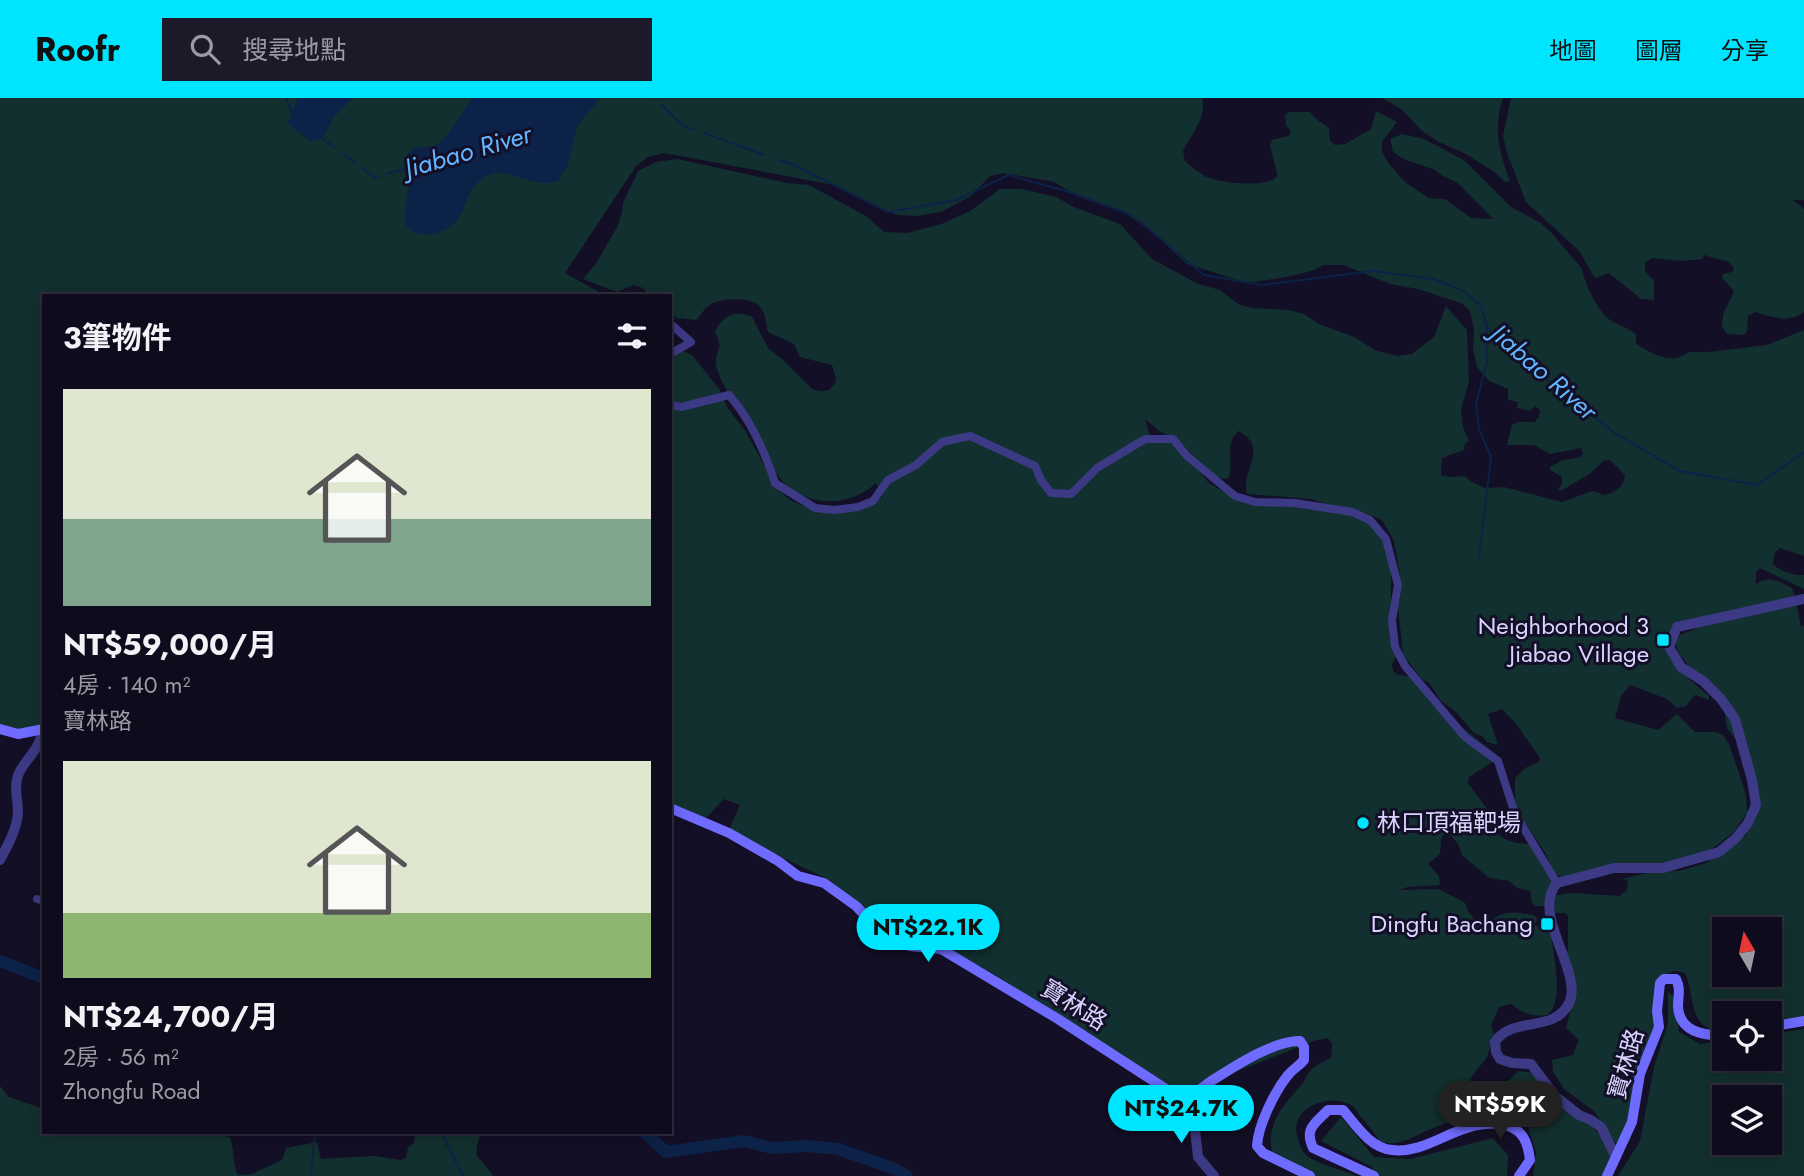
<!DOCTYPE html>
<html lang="zh-TW">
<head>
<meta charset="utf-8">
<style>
	body { margin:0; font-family:Jost,"Noto Sans TC",sans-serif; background:#1c1929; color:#f1f3f6; height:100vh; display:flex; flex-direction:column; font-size:26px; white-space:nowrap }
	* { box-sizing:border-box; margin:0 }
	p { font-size:23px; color:#9b9ba3 }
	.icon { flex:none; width:38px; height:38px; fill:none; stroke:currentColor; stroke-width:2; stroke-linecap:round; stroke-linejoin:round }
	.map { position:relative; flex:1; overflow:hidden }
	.panel { position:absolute; left:42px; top:196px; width:630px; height:840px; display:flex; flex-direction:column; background:#0e0b1c; border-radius:0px; box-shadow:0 4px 18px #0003,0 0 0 2px #2e2b3b }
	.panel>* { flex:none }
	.needle { width:46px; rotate:351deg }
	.controls { position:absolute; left:1712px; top:819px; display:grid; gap:14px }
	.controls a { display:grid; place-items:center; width:70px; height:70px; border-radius:0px; background:#0e0b1c; box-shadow:0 4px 18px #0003,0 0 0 2px #2e2b3b; font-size:35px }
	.price { position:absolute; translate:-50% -60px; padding:0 16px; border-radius:24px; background:#00e5ff; color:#111; font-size:23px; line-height:46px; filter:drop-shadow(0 2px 4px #0008) }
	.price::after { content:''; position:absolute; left:50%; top:42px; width:21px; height:16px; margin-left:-10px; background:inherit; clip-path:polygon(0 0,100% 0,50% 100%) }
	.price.active { background:#222; color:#fff }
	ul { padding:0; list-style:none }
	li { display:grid; align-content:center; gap:14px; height:371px; padding:0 21px }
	li span { display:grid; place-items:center; height:217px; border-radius:0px; color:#555 }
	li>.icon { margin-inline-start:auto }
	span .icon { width:126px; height:126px; fill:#fffc; stroke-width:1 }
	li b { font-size:30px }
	h2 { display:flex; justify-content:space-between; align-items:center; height:84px; padding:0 21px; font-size:30px }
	header { display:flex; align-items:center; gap:42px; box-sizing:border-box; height:98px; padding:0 35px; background:#00e5ff; color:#111 }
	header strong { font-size:33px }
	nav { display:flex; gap:38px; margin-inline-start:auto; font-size:24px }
	.search { width:490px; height:63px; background:#1c1929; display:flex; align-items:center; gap:18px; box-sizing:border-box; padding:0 24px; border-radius:0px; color:#9b9ba3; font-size:26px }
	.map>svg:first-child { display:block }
	.green { fill:#12302f; fill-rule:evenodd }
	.water { fill:#0c2248 }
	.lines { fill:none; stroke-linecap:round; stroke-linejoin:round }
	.stream { stroke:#0c2248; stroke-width:2 }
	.river { stroke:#0c2248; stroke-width:12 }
	.minor { stroke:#3d3a85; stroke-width:8 }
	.tertiary { stroke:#3d3a85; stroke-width:10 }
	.secondary { stroke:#6f6bff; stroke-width:10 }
	.poi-dot { fill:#00e5ff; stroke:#130f26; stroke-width:2.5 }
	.labels { text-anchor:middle; stroke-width:6; stroke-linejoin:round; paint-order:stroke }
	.poi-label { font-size:24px; fill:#d9d4ff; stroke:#130f26; text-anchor:end }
	.street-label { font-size:24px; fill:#d9d4ff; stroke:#130f26 }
	.water-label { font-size:26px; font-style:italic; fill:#62b6ff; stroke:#130f26 }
</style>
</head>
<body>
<header>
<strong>Roofr</strong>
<div class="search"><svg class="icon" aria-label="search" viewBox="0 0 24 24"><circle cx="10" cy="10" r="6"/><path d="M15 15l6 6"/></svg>搜尋地點</div>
<nav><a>地圖</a><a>圖層</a><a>分享</a></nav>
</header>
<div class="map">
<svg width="1804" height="1078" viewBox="0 0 1804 1078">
	<rect width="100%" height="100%" fill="#130f26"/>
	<path class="green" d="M0,0H1202C1207,21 1192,34 1183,53L1185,63C1193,70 1202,78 1212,81C1223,85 1271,90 1277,78C1278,75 1271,53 1270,47L1272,42L1288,38L1291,34L1286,27L1285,17L1289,14H1310L1316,21L1329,30L1330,43L1335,47L1345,46L1371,31L1376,13L1397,24L1382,44V54L1389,66L1406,85L1429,100L1445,101L1471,120L1493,121L1458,85L1441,77L1435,72L1404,61L1393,54L1390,41L1402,36L1424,41L1464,62L1511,109L1539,124L1550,133L1582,171C1585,186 1597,213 1610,222C1618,227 1628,230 1636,236V246C1653,256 1671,268 1689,254H1709L1767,247L1804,232V458L1780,450L1775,454L1773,466C1780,473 1794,478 1804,477V491L1760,470L1756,474V486C1769,477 1778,483 1792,490L1795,499L1676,528C1671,534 1666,539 1665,547C1665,564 1697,587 1709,598V602L1695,597L1686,608L1677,610L1667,601L1630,587L1621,598L1615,620L1658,632L1677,616L1695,634H1716L1723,637L1729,646L1746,697L1747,715L1733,735L1710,752L1680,764L1563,780L1554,775L1546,756L1521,719L1515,707V680L1525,670L1539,664L1540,660L1517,627L1502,611L1488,616L1498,647L1487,644L1483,639L1474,635L1455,613L1441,603L1429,585L1422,581L1403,557L1398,509L1401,495L1400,477L1394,443L1382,422L1365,415L1335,409L1311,401L1247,396C1240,373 1270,351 1239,333C1224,344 1234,364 1229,379L1225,381L1211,377L1180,344L1159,333L1145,321L1150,339L1175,346L1209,385L1232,399L1350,416L1373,426L1391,457V505L1398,554L1392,566L1393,573L1397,577C1420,576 1418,591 1432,606L1496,656L1494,663L1469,679L1468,685L1490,715L1488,726C1500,742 1513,746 1532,746L1554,782L1546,808H1536L1532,805L1530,793L1517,790L1509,783L1489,780L1462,757L1458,746L1450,737L1445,735L1441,741L1440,756L1428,766L1439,778L1440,787L1408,789L1399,792L1439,791L1465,805L1468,813L1479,827C1489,826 1492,821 1500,817C1509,813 1525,815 1535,818L1537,821L1536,825L1524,823L1551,833C1552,856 1566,902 1547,917C1530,919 1524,916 1511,906L1499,909L1491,928L1494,936C1490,943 1491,946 1489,953C1485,969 1470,971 1469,990L1472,994C1497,995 1501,991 1518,973L1536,975L1576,1018L1592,1027L1611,1053L1614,1066L1607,1078H1533L1536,1054L1528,1029C1495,1011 1459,1019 1426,1033C1409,1041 1399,1048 1380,1044C1372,1031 1370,1029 1360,1018C1360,1018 1355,1010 1354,1009C1334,994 1290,1007 1297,1037C1299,1044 1301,1052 1306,1057C1315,1065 1344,1073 1357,1078H1314L1273,1057C1264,1028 1284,1006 1303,985C1306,981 1308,974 1312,971C1317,966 1325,964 1331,959L1332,946L1328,940L1314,943L1181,995L1151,979L994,876L938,845H919L884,828L858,809L830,782L728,734L740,707L724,701L702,724L670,711V247L692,257L720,292L727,309L746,334L776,389L790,402L813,412L832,416L883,399L876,385C847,413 798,408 776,375C769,364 767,351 760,340C747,322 730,302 721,281C719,276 716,270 716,266C715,251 725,251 715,235C720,219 736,211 752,219L768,250L784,263L811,290C822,296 833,294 836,281L832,267L800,259L794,246L768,234C766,225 766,215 759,208C751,199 721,200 711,206C705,209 700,218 696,222L676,220L670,211V198H649L643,190L634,187L617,194L583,181L597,164L617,129L622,115L623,105L638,73L656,64L677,61L787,85L809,87L866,118L884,134L908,135L944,125L970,113L1000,91H1022L1056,99L1074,109L1120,126L1152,161L1198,186L1220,192L1238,206L1252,210L1289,212L1304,216L1319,226L1354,239L1375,252L1397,258L1412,256L1434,239L1446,208L1467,232L1469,284L1461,311L1463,329L1469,343L1465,345L1464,352L1442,360L1441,377L1452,379L1465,378L1470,383L1485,390L1504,389L1562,404L1592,393L1605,397C1616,394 1625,388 1625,377L1610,362L1603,363L1591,375L1561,393L1558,391L1562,386V379L1550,372V369L1563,362L1581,359L1583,356L1581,350L1550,356L1534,347H1507L1512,327L1518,324H1535L1539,318L1540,312L1535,308L1530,313L1517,310L1518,304L1508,302V291L1489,283L1477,269L1473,250L1474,232L1470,213L1463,206L1418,191L1390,186L1343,167H1324L1311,173L1287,179L1252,184L1241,183L1187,166L1150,132L1122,113L1071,94L1054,84L1004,75L990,78L971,98L941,114L917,118L897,117L834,87L664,55L648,59L636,68L565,175L606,198H44V626L42,630L22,633L0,626Z
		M1382,0H1503C1493,29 1499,55 1510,83L1505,84L1496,75L1466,56L1439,44L1422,33L1401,11Z
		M1511,0H1804V102H1793L1804,111V214C1788,226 1773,219 1755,214L1748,218L1747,233L1744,237L1727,236L1722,229L1723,217L1734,193L1722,180L1723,176L1732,174L1734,170L1729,164L1704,157L1702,161L1681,163L1652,160L1645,165V173L1654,183V202L1641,201L1609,175L1595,180L1579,153L1526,104L1507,55L1503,38Z
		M1794,506L1797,509L1801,528H1804V919L1769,927V915H1724V933C1687,933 1696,900 1685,875C1676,872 1670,873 1663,879L1654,935L1630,1043L1625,1048L1618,1047L1609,1038L1595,1014L1564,991L1553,974L1552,962L1573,957L1579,942L1566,930L1572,906L1566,853L1568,852V818L1565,815H1555L1552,798L1572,795L1620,798C1626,793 1630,791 1627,782L1622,781L1646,775L1683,772L1706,765L1745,738L1753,724L1750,679L1738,645L1727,630L1724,610L1713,599L1679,555L1675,546L1680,537L1700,529ZM1724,831H1769V877H1724Z
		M1668,894L1675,899L1679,934L1700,946L1724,942V961H1769V936L1804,931V1078H1618L1640,1043L1654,969L1668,925ZM1724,999H1769V1045H1724Z
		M0,988L9,999L44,1011V1034H217L230,1040C235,1052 232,1067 238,1077L252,1076L282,1062L286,1050L317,1044L321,1061L374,1058L400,1062L406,1060L408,1049L413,1046L417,1034H481C471,1065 479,1055 493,1078H0Z
		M1341,1019L1374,1059L1410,1061L1493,1040L1508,1057L1507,1078H1376L1372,1069L1321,1043Z"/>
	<path class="water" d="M298,0H353L334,19L322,41L311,43L289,27L288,24Z
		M472,0H600L577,28L568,66L559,82C537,92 516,73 493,75C486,78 475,85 472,91C461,109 465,124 441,133C434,136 427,137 420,136C393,131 410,102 409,85C408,76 402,61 410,53C416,47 428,51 436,47C447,42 465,11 472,0Z"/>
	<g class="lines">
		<path class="stream" d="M286,0L292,14
			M655,0L656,1
			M662,7L683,28L692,31
			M704,35L765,57
			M322,40L335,50
			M343,56L354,64
			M780,62L796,68L888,114L957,102L1008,77L1066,93L1132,117L1204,177L1262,187L1373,173L1433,181L1464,193L1481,208L1487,229L1510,252L1616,336L1680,373L1757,387L1804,354
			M362,70L374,79L379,78
			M387,76L408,70
			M1479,459L1491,359L1479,331L1476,306L1487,264V230
			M441,1034L463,1078
			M311,1078L315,1034"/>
		<path class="river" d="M0,863L44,880
			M644,1034L666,1054L744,1043L772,1050L807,1048L838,1051L895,1071L907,1078"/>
		<path class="minor" d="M670,256L691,244L673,228
			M670,307L681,309L729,297C751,322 765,354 775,385L815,410L834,412L858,409L873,403L888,382L916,367L942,344L970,338L1035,368L1041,382L1051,395L1071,396L1097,370L1145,341H1173L1187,358L1235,398L1255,404L1295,405L1352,414L1370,422L1386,441L1398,487L1392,522L1395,549L1405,568L1465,639L1498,663L1515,716L1557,785
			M37,801L44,803"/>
		<path class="tertiary" d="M0,762C8,747 17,731 18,714C18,701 13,688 19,675C27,659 41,650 43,631
			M1191,996L1198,1059L1214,1078
			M1616,1059L1601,1029L1591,1022L1579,1017L1555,998L1531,966L1512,965L1500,961L1496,954L1495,944C1513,917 1554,936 1569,905C1584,875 1530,816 1557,785L1614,770H1663L1719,754L1736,740L1748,725L1756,707L1752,682L1735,621L1721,601L1703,583L1681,569L1669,549L1677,529L1804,501"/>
		<path class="secondary" d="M0,631L18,636L44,631
			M670,710L729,735L778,763L798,778L824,785L856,808L888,842L910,848L941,851L1058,921L1169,993C1176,995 1184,998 1191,996C1197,994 1204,988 1210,984C1232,970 1274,942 1300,943L1304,949V962C1299,968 1293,971 1288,977C1275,993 1258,1027 1257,1048L1263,1055L1310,1078
			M1769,929L1804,923
			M1374,1078L1313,1050C1304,1030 1315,1026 1328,1012H1343C1356,1027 1370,1050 1392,1052C1432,1057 1462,1016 1508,1028C1524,1033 1528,1046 1530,1062L1519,1078
			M1607,1078L1632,1024L1640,976L1659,929L1657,913L1660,885L1664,881H1676C1681,891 1678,898 1678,908C1679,934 1704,938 1724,937"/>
	</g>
	<g class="poi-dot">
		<rect x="1656" y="535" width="14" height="14" rx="3.5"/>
		<circle cx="1363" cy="725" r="7"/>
		<rect x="1540" y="819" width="14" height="14" rx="3.5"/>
	</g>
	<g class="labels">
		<g class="poi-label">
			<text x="1649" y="536">Neighborhood 3<tspan x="1649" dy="28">Jiabao Village</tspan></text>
			<text x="1377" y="733" text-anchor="start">林口頂福靶場</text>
			<text x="1533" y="834">Dingfu Bachang</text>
		</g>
		<g class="street-label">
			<text transform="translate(1074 907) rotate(32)" y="8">寶林路</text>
			<text transform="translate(1626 966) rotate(-74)" y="8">寶林路</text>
		</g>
		<g class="water-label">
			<text transform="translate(468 53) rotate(-16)" y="9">Jiabao River</text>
			<text transform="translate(1544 274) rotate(41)" y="9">Jiabao River</text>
		</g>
	</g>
</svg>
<div class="controls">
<a><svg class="needle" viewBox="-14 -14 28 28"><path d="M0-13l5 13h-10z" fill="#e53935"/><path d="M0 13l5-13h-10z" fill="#9b9ba3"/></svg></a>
<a><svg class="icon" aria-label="locate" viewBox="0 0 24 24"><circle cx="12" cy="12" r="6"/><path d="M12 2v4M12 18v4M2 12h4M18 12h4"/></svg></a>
<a><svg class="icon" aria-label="layers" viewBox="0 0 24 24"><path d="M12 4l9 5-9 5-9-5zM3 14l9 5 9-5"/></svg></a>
</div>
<b class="price" style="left:928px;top:866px">NT$22.1K</b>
<b class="price active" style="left:1500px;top:1043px">NT$59K</b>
<b class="price" style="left:1181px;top:1047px">NT$24.7K</b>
<section class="panel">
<h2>3筆物件<svg class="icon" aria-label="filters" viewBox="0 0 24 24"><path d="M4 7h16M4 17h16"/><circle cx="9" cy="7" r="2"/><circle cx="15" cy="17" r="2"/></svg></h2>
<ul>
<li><span style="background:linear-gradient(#dfe7d0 60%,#7fa58c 0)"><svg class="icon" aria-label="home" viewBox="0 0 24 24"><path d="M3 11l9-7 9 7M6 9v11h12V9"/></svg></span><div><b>NT$59,000/月</b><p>4房 · 140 m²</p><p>寶林路</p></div></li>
<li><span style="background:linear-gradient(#dfe7d0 70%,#8fb573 0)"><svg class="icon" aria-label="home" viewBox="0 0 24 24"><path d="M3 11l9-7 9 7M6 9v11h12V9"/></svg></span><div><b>NT$24,700/月</b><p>2房 · 56 m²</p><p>Zhongfu Road</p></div></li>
</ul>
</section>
</div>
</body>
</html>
